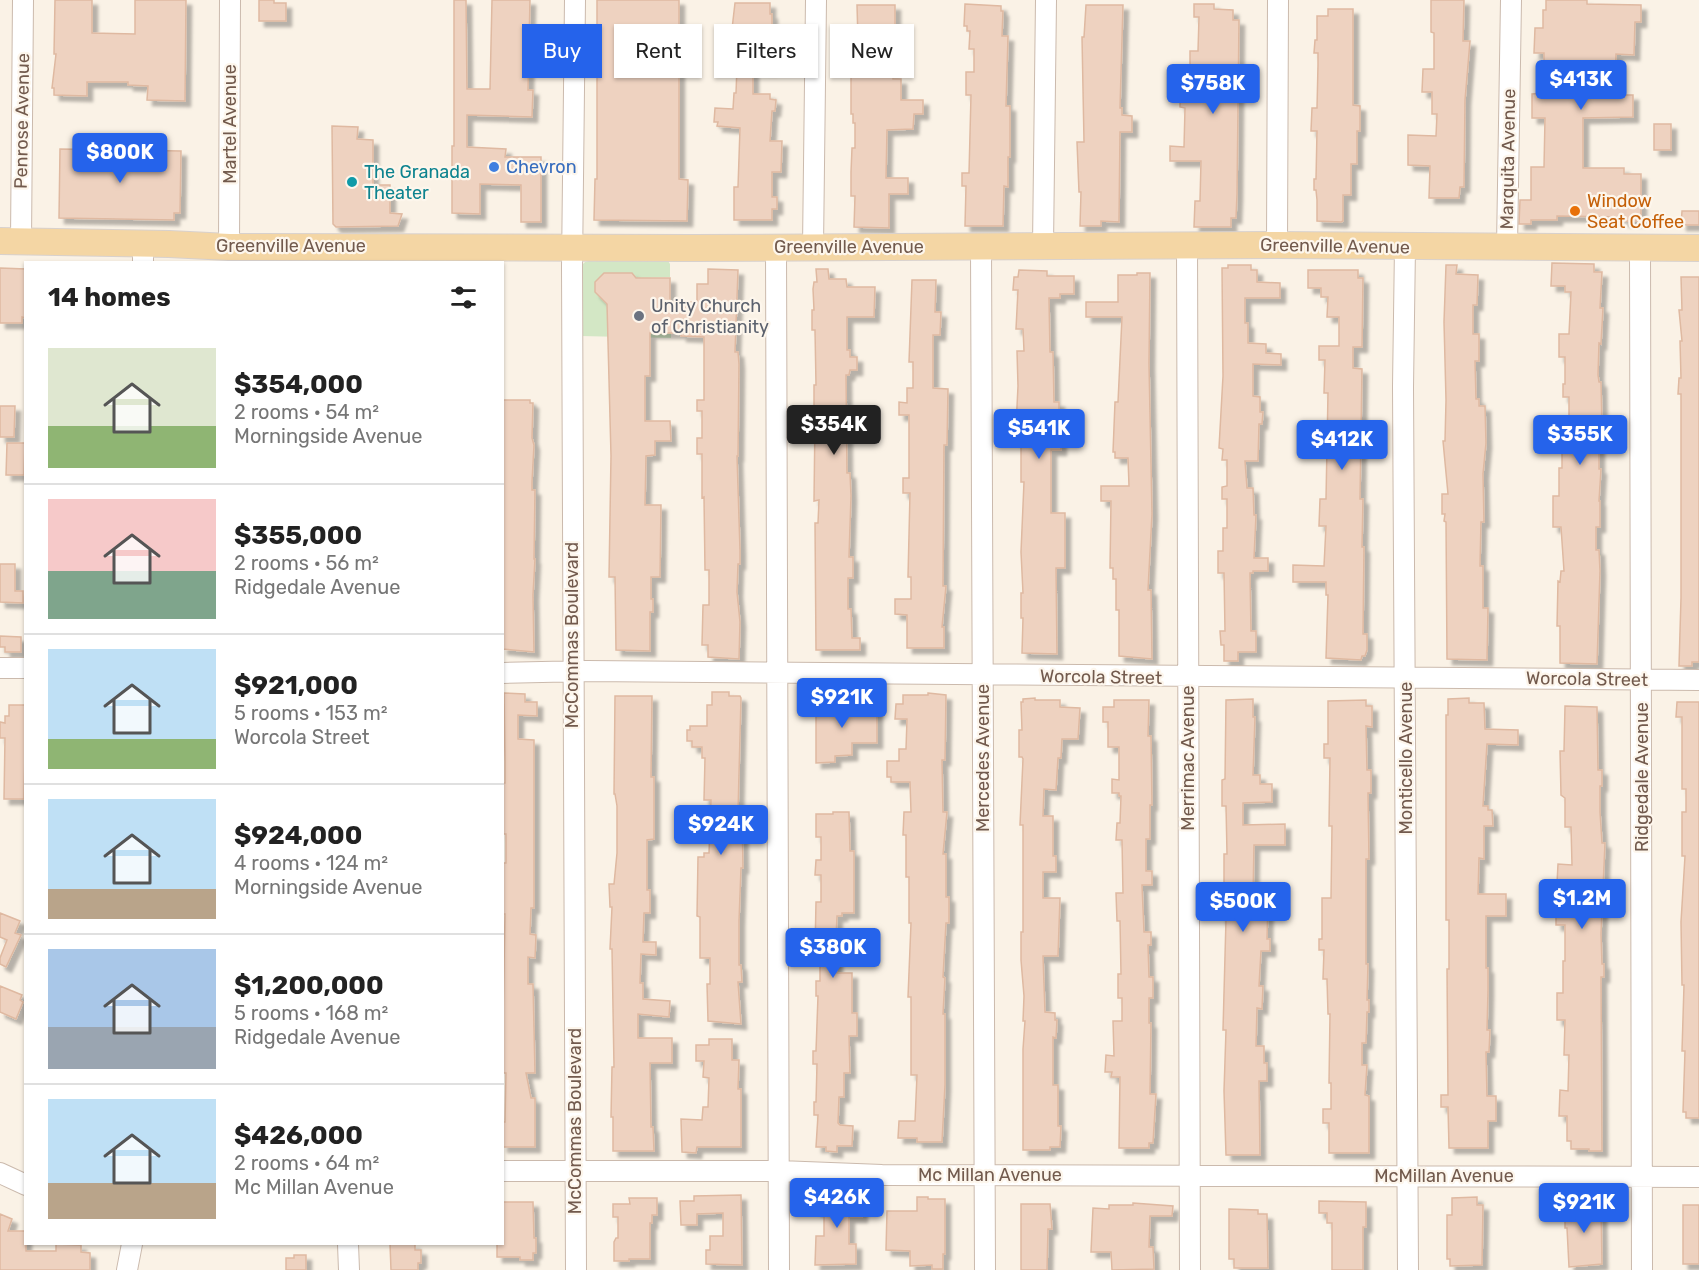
<!DOCTYPE html>
<html lang="en">
<head>
<meta charset="utf-8">
<style>
	body { margin:0; font-family:Rubik,sans-serif; background:#f6f6f6; color:#222; height:100vh; display:flex; flex-direction:column; font-size:22px; white-space:nowrap }
	* { box-sizing:border-box; margin:0 }
	p { font-size:20px; color:#767676 }
	.icon { flex:none; width:33px; height:33px; fill:none; stroke:currentColor; stroke-width:2; stroke-linecap:round; stroke-linejoin:round }
	.map { position:relative; flex:1; overflow:hidden }
	.details { position:absolute; left:24px; top:261px; width:480px; height:984px; display:flex; flex-direction:column; background:#fff; border-radius:0px; box-shadow:0 2px 4px #0004 }
	.details>* { flex:none }
	.top-card { position:absolute; left:522px; top:24px; width:570px; height:54px; display:flex; gap:12px }
	.price { position:absolute; translate:-50% -51px; padding:0 14px; border-radius:6px; background:#2563eb; color:#fff; font-size:20px; line-height:39px; filter:drop-shadow(0 2px 3px #0008) }
	.price::after { content:''; position:absolute; left:50%; top:36px; width:18px; height:14px; margin-left:-9px; background:inherit; clip-path:polygon(0 0,100% 0,50% 100%) }
	.price.active { background:#222; color:#fff }
	ul { padding:0; list-style:none }
	li { display:flex; align-items:center; gap:18px; height:150px; padding:0 24px }
	li+li { border-top:2px solid #e0e0e0 }
	li span { display:grid; place-items:center; flex:none; width:168px; height:120px; border-radius:0px; color:#555 }
	li>.icon { margin-inline-start:auto }
	span .icon { width:72px; height:72px; fill:#fffc; stroke-width:1 }
	li b { font-size:26px }
	h2 { display:flex; justify-content:space-between; align-items:center; height:72px; padding:0 24px; font-size:26px }
	.chip { padding:0 21px; border-radius:0px; background:#fff; box-shadow:0 2px 4px #0004; font-size:21px; line-height:54px }
	.chip.active { background:#2563eb; color:#fff }
	.map>svg:first-child { display:block }
	.green { fill:#d3e7c5 }
	.building { fill:#eed2c0; stroke:#dfb9a1; stroke-width:1.5; filter:url(#shadow) }
	.lines { fill:none; stroke-linecap:round; stroke-linejoin:round }
	.minor-casing { stroke:#cbbaad; stroke-width:22 }
	.major-casing { stroke:#d8d1cd; stroke-width:28 }
	.minor { stroke:#fff; stroke-width:20 }
	.major { stroke:#f4d6a4; stroke-width:26 }
	.shop-dot { fill:#3f7fe0; stroke:#fdf6ec; stroke-width:2 }
	.culture-dot { fill:#0f9aa8; stroke:#fdf6ec; stroke-width:2 }
	.food-dot { fill:#e8710a; stroke:#fdf6ec; stroke-width:2 }
	.worship-dot { fill:#6b7280; stroke:#fdf6ec; stroke-width:2 }
	.labels { text-anchor:middle; stroke-width:4.5; stroke-linejoin:round; paint-order:stroke }
	.street-label { font-size:18px; fill:#725a4d; stroke:#fdf6ec }
	.shop-label { font-size:18px; fill:#366cbe; stroke:#fdf6ec; text-anchor:start }
	.culture-label { font-size:18px; fill:#0d838f; stroke:#fdf6ec; text-anchor:start }
	.food-label { font-size:18px; fill:#c56008; stroke:#fdf6ec; text-anchor:start }
	.worship-label { font-size:18px; fill:#5b616d; stroke:#fdf6ec; text-anchor:start }
</style>
</head>
<body>
<div class="map">
<svg width="1699" height="1270" viewBox="0 0 1699 1270">
	<defs>
		<filter id="shadow"><feDropShadow dx="5.5" dy="5.5" stdDeviation="1.5" flood-color="#0004"/></filter>
	</defs>
	<rect width="100%" height="100%" fill="#faf2e6"/>
	<path class="green" d="M592,260L668,261L670,264V277L636,278L604,273L595,282V292L602,299H607L608,332L671,333V338L580,336L581,266L585,262Z"/>
	<path class="building" d="M55,0H92V33L135,34V0H186L185,101L147,100L148,86L128,85V82H87V96L54,95V88H52L56,54H54Z
		M259,0H274V3H286V21H259Z
		M454,0H466L467,89H490L492,0H530L528,90H533L532,117L467,115V147L506,149L505,157H541V222H521V185L480,184V214L452,213V146H454Z
		M597,0H679V179L688,180L687,221L594,220L595,179H597Z
		M1431,0H1464L1463,41H1470L1465,100L1464,187H1460L1459,198H1429L1430,166L1408,165V135L1436,136L1437,114H1432V92H1422L1423,69H1434V33L1431,32Z
		M1546,0H1587V4L1641,5V22H1635L1634,55L1616,54L1615,95H1633V117L1583,118V168H1624V174H1641V221H1623V217L1557,216V220H1531V224H1519L1520,200H1531V167H1544L1545,118H1532V94L1544,93V53H1534L1535,28H1543V10H1546Z
		M735,3H770V14H772V45L777,46V60H771V70L753,69V94H770V99L776,100L775,111H772L770,141H782L781,172H772V197H777V209H772V220H734V187H738L740,128L717,126L718,122H714L715,108L733,109L734,93H736L737,66H732V53H737L738,29H732Z
		M965,4L1001,6V11H1003L1002,36H1008L1006,106H1010V157H1008V187L1004,186L1003,226H965L966,186H962V173H969L971,95H966V72H974V49H969L970,31H967V26H964Z
		M1194,4H1214V9L1233,10V20H1239L1237,194L1236,218H1231V227H1194L1195,201H1200L1201,161H1170V146L1184,147L1185,108L1180,107L1181,69H1190V51H1198L1199,17H1194Z
		M857,5H895V31H883L882,72H893V79H901V100H923V114H914L913,129L887,130L886,178H908V194H889V228L854,227L855,196H851V172L852,148H855V123H853V114H851V72H855L856,40H858Z
		M1086,5H1123L1120,108H1122V115L1132,116V132H1120L1119,222L1101,221V226H1080L1081,192H1079L1077,142H1084L1082,37H1084Z
		M1328,9H1353V105L1360,106V131H1357V164H1351V195H1343V221L1341,222L1317,221V200L1316,190H1314V179H1316L1317,131H1311L1312,108H1317L1318,65V53H1314L1315,40H1317V16H1328Z
		M1654,124H1671V150H1654Z
		M332,126L358,127L357,139L373,140V185H390V213L402,214L398,226L336,227L333,224Z
		M60,149L181,151L180,213H174V220L59,218Z
		M1682,211H1699V225H1681Z
		M1552,263L1594,264V272H1602L1600,308H1603L1601,344L1599,343L1598,375L1599,382H1601L1602,429H1599V469H1601L1599,501H1600V527H1596V550H1599L1600,571L1597,664L1560,663V626H1557L1558,581L1560,582L1561,571H1564L1561,527H1553V496H1559V468H1562V438H1569V397H1563V384H1565V357H1559V334H1569L1571,292H1565V286H1551Z
		M1228,265H1251V270H1257V282L1280,283V298H1245V323H1248V343L1266,344V353L1281,354V365L1253,364V396L1260,397V412H1263L1262,424H1259L1258,461H1245L1247,488H1253L1254,515H1256L1254,558H1268V571H1253V573H1250L1251,631H1256V652H1238V661H1224V645H1221L1220,631H1225L1224,573H1218V551H1223V528H1227V499H1222V487L1227,486V460H1222L1223,449L1219,448L1223,376L1222,268H1228Z
		M1446,265H1457L1456,274L1478,275L1477,305H1473V334H1479V361H1475L1476,399H1479V406H1485L1486,443L1483,474L1484,522H1481L1480,566H1483V608H1488L1487,660L1447,659L1446,522L1444,521L1445,514H1442V494H1448L1443,441H1445L1446,400L1444,322Z
		M0,268L26,269V318L22,317V323H0Z
		M708,269L738,270L735,352H738L739,364L738,456H737L740,550V564H738L737,592L740,622L739,659L708,657V645H702L703,605H709V570H705L704,497L702,498V454H697V438H702V411H697V400H704V337L681,336V333H650V376H645V421H670L671,441H655V455L646,456L645,505H661L660,577H651V599H653V612H650V651L616,650L615,577H609L611,456L607,304L595,292V282L604,273H632L636,278H670V302H697V284H708Z
		M816,269H828L829,279H846L847,287H875L874,317H847V350H850V357H857V370H850L849,375H846L847,473H850L851,496L849,557H853V578H848V609H851L852,638H860V650H816L815,523H818L819,500L814,501L815,418H814V385H816L815,330H812V310H814L813,289L814,282H817Z
		M1019,270L1047,271V276H1074V294H1060V298H1049L1050,352H1053L1054,402H1059V415H1055V437H1061V450H1051V513H1065V568H1056L1057,654L1022,653L1023,618H1021V593H1023L1021,552L1024,482H1021V441H1016V427L1018,386L1017,351H1024L1023,329H1016L1018,290H1013L1014,277H1018Z
		M1308,270H1358V278H1363L1362,347H1353V368L1362,369L1360,499H1363L1362,547H1364L1363,634H1367V650L1365,656H1362L1361,660L1326,658L1328,595H1326V582H1293V565L1324,566L1326,526H1319L1320,499H1326L1328,393H1324L1325,360H1319V346H1339V317H1327L1328,297H1321V288H1308Z
		M1137,273H1150L1149,364L1152,514L1148,590H1151L1152,659L1119,656V610H1116V579H1113V568H1110L1111,501H1101V486H1129L1128,458H1115V452H1113L1115,402H1118L1122,317H1086V302H1118V275H1137Z
		M1681,277H1699V662H1692V666H1679L1681,598V394H1678L1679,378H1681L1680,341H1682L1679,310H1682Z
		M912,280H936L935,312H941L940,335H933V388L948,389L947,445H944L943,586H946L942,627H944V648H907V615L895,614V599H911V577H908L910,493H903V478H909V415H899V402L907,403V388H913V362H909Z
		M502,400H530V403H533L532,438L534,445L532,482V490H535L534,559H535L533,595L534,652L502,649Z
		M0,406H15L14,437H0Z
		M7,443H25L24,475H6Z
		M0,564H15V591H23V603L0,602Z
		M0,636L21,637V652H5V647H0Z
		M712,692H729V696H740L741,698L738,812H742L743,868H741L739,921V965H741L742,982H738L741,1024L708,1021L707,984H710V958H700V917L697,916L698,857H704V853H709L711,800H704L705,758H702V747H692V741H687V730H690V726H707V705H712Z
		M504,693L525,694V702H537V716L518,715V739L534,740V908H531L530,934L536,935L535,958L528,957V984H533L535,1073H526L531,1098H535V1147H502V1122H505L506,1073H502L505,914H502V886L503,863H506V834H502V783H505V761Z
		M928,693L946,695L945,760H942L943,812H947L943,854H946V897H949V923H946L943,977L945,978L943,1014H945V1085L942,1142H917V1138H898L899,1121H915L917,1075H911V997H908L911,923H909V877H906V835H903L904,812H911L910,782H891V777H887V761H899V749H906L907,719H895L896,704H903V695H928Z
		M615,696H652L651,777H654V839L647,840V890H650V913H644L643,942H656V955L641,954L640,983H643V999L670,1001L669,1017L638,1014V1038H672V1063H650L651,1127H653L654,1151H613V1117H611L612,1067H614L612,949H610L612,907H610L609,884H614L617,853V806L615,794H614Z
		M1035,698V700H1060V707L1080,708L1078,739H1062L1061,758H1058L1056,790L1044,789L1043,816H1053V856H1056V872H1043V898H1060L1058,956H1043L1045,1012L1055,1013V1020H1057L1056,1038L1053,1037V1085H1058V1126H1061L1060,1147H1050V1150H1023V1049L1025,1021H1023L1024,996L1021,960V932H1023V825H1020L1023,759L1022,757H1019V730H1022L1021,702H1023V699Z
		M1469,698V703H1484L1485,729L1518,730V745L1487,744L1483,806H1488V810H1492L1493,826H1484V859L1479,858L1478,894H1506V916H1486V968H1488V991L1487,1030H1490L1489,1052H1486L1487,1096H1496V1121H1488V1148H1449L1448,1107H1441V1095H1448L1447,969H1449V920H1446V715H1448V699Z
		M816,699L848,701L847,709H877V743H852V755L835,756V762L816,763Z
		M1253,699V717H1255L1253,775H1260V784H1272V802L1243,803V825L1285,824V845H1254L1253,897L1254,900H1268L1267,939H1270V951H1261L1259,986H1263L1262,1009L1257,1008L1256,1046H1264V1063H1267V1081H1259L1260,1155H1226L1224,1091L1226,1030H1223L1226,919H1221L1222,897H1224V854H1227L1226,806H1222V780L1225,779L1226,700Z
		M1114,700H1149L1148,736H1151L1152,805H1150V839H1146V871H1152V885H1142L1144,932H1151V945H1148L1149,977H1153V998H1149V1023H1151L1150,1094H1156L1153,1143H1149V1148H1119L1120,1077H1111L1112,1072H1105L1106,1055L1114,1056L1113,1021H1122V998H1118V974H1121L1120,921H1117L1116,893H1123L1122,840H1116L1117,823H1120L1121,796H1119V793H1112V779L1119,780V747H1108V722H1103V707H1114Z
		M1366,700V706H1372V727L1366,726L1367,770H1371V793H1368L1369,859H1366V964H1368L1367,1000H1369V1012H1367L1366,1043H1362V1065H1367L1365,1095L1369,1096V1153H1329V1123H1323V1109H1331V1083H1329L1330,1014H1328L1327,979H1323L1324,950H1319V939H1322V898H1331L1332,826H1329L1330,758H1324V744H1328V701Z
		M1677,702H1699V1118H1686V1112H1683L1685,1051H1682L1684,985H1682L1681,922L1685,856H1682V812H1686V789H1682V717H1676Z
		M9,705H26L24,799H4L5,738H0V722L5,723V716H9Z
		M1565,706L1597,707L1598,770H1602V786H1600V812L1602,843H1605L1601,934L1602,964H1604V977H1601L1602,1151H1589V1149H1571V1141H1567V1116H1559L1560,1090L1568,1091L1569,1055H1564L1565,1020H1557V993H1563V961H1565V925H1556V903L1558,864L1572,865L1571,827H1565V798L1561,795L1560,751H1564Z
		M833,812H849L850,851H854V913H842V916H837L836,938H841V950H837V973H852V1013H857V1036H849L850,1073H844V1097H839L838,1123L840,1125L853,1126L852,1146H837V1152L826,1151V1147H816L818,1115H814V1102H816L817,1064H813V1051H816L818,996H816V981H820V953H818L819,950H815L816,902H821V875H815L816,860H821V837H816V814H833Z
		M0,913L20,921L15,933L21,935L6,967L0,964V958L7,940L0,937Z
		M0,986L22,995L20,1000L23,1002L16,1019L0,1012Z
		M709,1039H732V1060H739L738,1089H741V1147H697L696,1153L682,1152L681,1119L702,1120L703,1107H708L709,1078L703,1077L704,1061H696V1045H709Z
		M846,1193H862V1217H849V1244H856V1264L815,1265L816,1236H824V1211H816V1196H846Z
		M741,1195L742,1265L706,1264V1250H710V1236H723V1213L697,1214V1225H681L680,1201H694V1196Z
		M917,1197H928V1199H945V1254H943V1269H932V1265L910,1266V1251L886,1250L887,1211H917Z
		M1477,1197V1205H1483L1482,1265L1450,1266V1259H1447V1215H1452V1198Z
		M629,1198H657V1215H652V1223H650V1259H629V1261H614V1242L616,1238H618V1217H613V1204H630Z
		M1319,1201L1366,1202V1227H1363V1270H1332V1223H1327V1213H1319Z
		M502,1202H533L534,1238H536V1253H533V1260H520V1257H497V1244H502Z
		M1133,1203L1173,1206L1172,1216H1150L1149,1247H1153L1154,1269L1112,1270L1111,1252H1091L1093,1208L1109,1209V1205H1133Z
		M1565,1203H1584V1205L1601,1204L1602,1264L1569,1267L1567,1228H1565Z
		M1021,1204H1050L1052,1229H1048L1047,1270H1021Z
		M1683,1205H1699V1264H1683Z
		M1229,1209L1258,1210V1214H1267L1268,1268H1234V1259H1229Z
		M0,1214L12,1219L8,1231H26V1251H56V1244L81,1245V1252L90,1253V1270H0Z
		M390,1244H415V1250H421V1263H418V1270H391Z
		M294,1255H306V1270H286V1258H294Z"/>
	<g class="lines">
		<defs>
			<path id="minor" d="M575,0L572,267L576,1270
				M21,241L23,0
				M143,243V262
				M1187,245L1190,1270
				M1277,245L1278,0
				M1043,246L1046,0
				M1405,246L1403,387L1408,1270
				M229,247L230,0
				M813,247L816,0
				M981,247L985,1270
				M1507,247L1511,0
				M776,248L779,1270
				M1640,248L1642,1270
				M0,668H26
				M502,673L587,671L1699,680
				M502,1171H779L882,1175L1699,1177
				M0,1173L26,1185
				M348,1244L349,1270
				M127,1270L132,1244"/>
			<path id="major" d="M0,241L169,244L229,247L693,248L1277,245L1699,248"/>
		</defs>
		<use href="#minor" class="minor-casing"/>
		<use href="#major" class="major-casing"/>
		<use href="#minor" class="minor"/>
		<use href="#major" class="major"/>
	</g>
	<circle class="shop-dot" cx="494" cy="167" r="6"/>
	<circle class="culture-dot" cx="352" cy="182" r="6"/>
	<circle class="food-dot" cx="1575" cy="211" r="6"/>
	<circle class="worship-dot" cx="639" cy="316" r="6"/>
	<g class="labels">
		<g class="street-label">
			<text transform="translate(22 121) rotate(-89)" y="6">Penrose Avenue</text>
			<text transform="translate(230 124) rotate(-90)" y="6">Martel Avenue</text>
			<text transform="translate(1508 159) rotate(-89)" y="6">Marquita Avenue</text>
			<text x="291" y="252">Greenville Avenue</text>
			<text transform="translate(1335 246) rotate(1)" y="6">Greenville Avenue</text>
			<text x="849" y="253">Greenville Avenue</text>
			<text transform="translate(572 635) rotate(-90)" y="6">McCommas Boulevard</text>
			<text transform="translate(1101 677) rotate(1)" y="6">Worcola Street</text>
			<text transform="translate(1587 679) rotate(1)" y="6">Worcola Street</text>
			<text transform="translate(983 758) rotate(-90)" y="6">Mercedes Avenue</text>
			<text transform="translate(1188 758) rotate(-90)" y="6">Merrimac Avenue</text>
			<text transform="translate(1406 758) rotate(-90)" y="6">Monticello Avenue</text>
			<text transform="translate(1642 777) rotate(-90)" y="6">Ridgedale Avenue</text>
			<text transform="translate(575 1121) rotate(-90)" y="6">McCommas Boulevard</text>
			<text x="990" y="1181">Mc Millan Avenue</text>
			<text x="1444" y="1182">McMillan Avenue</text>
		</g>
		<g class="shop-label">
			<text x="506" y="173">Chevron</text>
		</g>
		<g class="culture-label">
			<text x="364" y="178">The Granada<tspan x="364" dy="21">Theater</tspan></text>
		</g>
		<g class="food-label">
			<text x="1587" y="207">Window<tspan x="1587" dy="21">Seat Coffee</tspan></text>
		</g>
		<g class="worship-label">
			<text x="651" y="312">Unity Church<tspan x="651" dy="21">of Christianity</tspan></text>
		</g>
	</g>
</svg>
<b class="price" style="left:1581px;top:111px">$413K</b>
<b class="price" style="left:1213px;top:115px">$758K</b>
<b class="price" style="left:120px;top:184px">$800K</b>
<b class="price active" style="left:834px;top:456px">$354K</b>
<b class="price" style="left:1039px;top:460px">$541K</b>
<b class="price" style="left:1580px;top:466px">$355K</b>
<b class="price" style="left:1342px;top:471px">$412K</b>
<b class="price" style="left:842px;top:729px">$921K</b>
<b class="price" style="left:721px;top:856px">$924K</b>
<b class="price" style="left:1582px;top:930px">$1.2M</b>
<b class="price" style="left:1243px;top:933px">$500K</b>
<b class="price" style="left:833px;top:979px">$380K</b>
<b class="price" style="left:837px;top:1229px">$426K</b>
<b class="price" style="left:1584px;top:1234px">$921K</b>
<div class="top-card">
<a class="chip active">Buy</a>
<a class="chip">Rent</a>
<a class="chip">Filters</a>
<a class="chip">New</a>
</div>
<section class="details">
<h2>14 homes<svg class="icon" aria-label="filters" viewBox="0 0 24 24"><path d="M4 7h16M4 17h16"/><circle cx="9" cy="7" r="2"/><circle cx="15" cy="17" r="2"/></svg></h2>
<ul>
<li><span style="background:linear-gradient(#dfe7d0 65%,#8fb573 0)"><svg class="icon" aria-label="home" viewBox="0 0 24 24"><path d="M3 11l9-7 9 7M6 9v11h12V9"/></svg></span><div><b>$354,000</b><p>2 rooms · 54 m²</p><p>Morningside Avenue</p></div></li>
<li><span style="background:linear-gradient(#f6c9c9 60%,#7fa58c 0)"><svg class="icon" aria-label="home" viewBox="0 0 24 24"><path d="M3 11l9-7 9 7M6 9v11h12V9"/></svg></span><div><b>$355,000</b><p>2 rooms · 56 m²</p><p>Ridgedale Avenue</p></div></li>
<li><span style="background:linear-gradient(#bfe0f5 75%,#8fb573 0)"><svg class="icon" aria-label="home" viewBox="0 0 24 24"><path d="M3 11l9-7 9 7M6 9v11h12V9"/></svg></span><div><b>$921,000</b><p>5 rooms · 153 m²</p><p>Worcola Street</p></div></li>
<li><span style="background:linear-gradient(#bfe0f5 75%,#b9a48a 0)"><svg class="icon" aria-label="home" viewBox="0 0 24 24"><path d="M3 11l9-7 9 7M6 9v11h12V9"/></svg></span><div><b>$924,000</b><p>4 rooms · 124 m²</p><p>Morningside Avenue</p></div></li>
<li><span style="background:linear-gradient(#a9c7e8 65%,#9aa5b1 0)"><svg class="icon" aria-label="home" viewBox="0 0 24 24"><path d="M3 11l9-7 9 7M6 9v11h12V9"/></svg></span><div><b>$1,200,000</b><p>5 rooms · 168 m²</p><p>Ridgedale Avenue</p></div></li>
<li><span style="background:linear-gradient(#bfe0f5 70%,#b9a48a 0)"><svg class="icon" aria-label="home" viewBox="0 0 24 24"><path d="M3 11l9-7 9 7M6 9v11h12V9"/></svg></span><div><b>$426,000</b><p>2 rooms · 64 m²</p><p>Mc Millan Avenue</p></div></li>
</ul>
</section>
</div>
</body>
</html>
